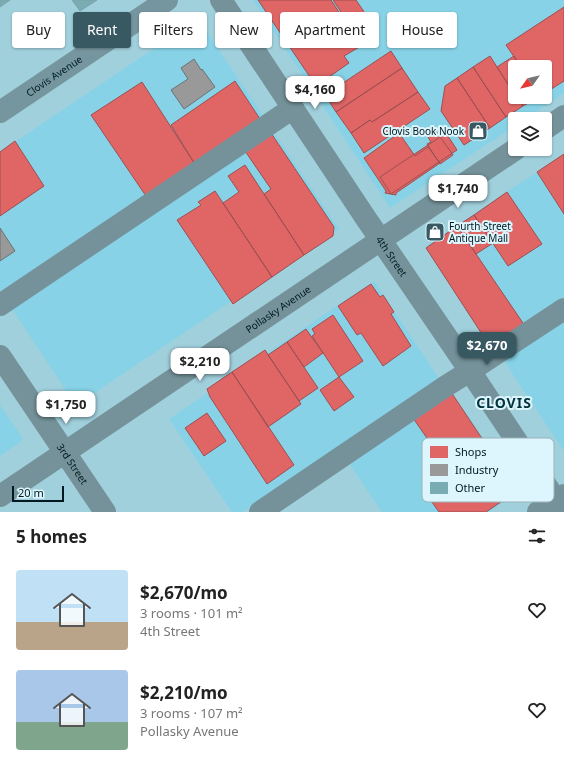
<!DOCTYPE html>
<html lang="en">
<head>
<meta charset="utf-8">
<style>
	body { margin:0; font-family:"Noto Sans",sans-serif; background:#f6f6f6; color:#222; height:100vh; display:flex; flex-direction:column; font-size:15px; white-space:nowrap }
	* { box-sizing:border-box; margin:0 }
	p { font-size:13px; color:#767676 }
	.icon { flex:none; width:22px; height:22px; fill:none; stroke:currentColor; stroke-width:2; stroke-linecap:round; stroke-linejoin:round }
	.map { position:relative; height:512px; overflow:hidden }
	.details { display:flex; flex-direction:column; background:#fff; flex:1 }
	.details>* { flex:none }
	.banner { position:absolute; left:12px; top:12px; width:540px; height:36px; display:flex; gap:8px }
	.needle { width:26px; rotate:236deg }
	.fabs { position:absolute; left:508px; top:60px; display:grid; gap:8px }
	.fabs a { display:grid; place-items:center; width:44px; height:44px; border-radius:4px; background:#fff; box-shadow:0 1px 3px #0004; font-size:20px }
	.scale { position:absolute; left:12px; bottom:10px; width:52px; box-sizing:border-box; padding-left:4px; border:2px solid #00181f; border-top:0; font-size:11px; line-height:14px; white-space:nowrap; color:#00181f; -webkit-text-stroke:3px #ddf5fc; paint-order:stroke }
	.price { position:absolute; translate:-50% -34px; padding:0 9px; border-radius:8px; background:#fff; color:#222; font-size:13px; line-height:26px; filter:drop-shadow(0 1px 2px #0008) }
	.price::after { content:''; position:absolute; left:50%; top:24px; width:12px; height:9px; margin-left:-6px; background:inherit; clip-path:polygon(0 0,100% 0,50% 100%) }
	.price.selected { background:#385862; color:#fff }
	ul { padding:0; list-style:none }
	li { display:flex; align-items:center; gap:12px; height:100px; padding:0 16px }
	li span { display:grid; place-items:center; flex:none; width:112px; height:80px; border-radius:4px; color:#555 }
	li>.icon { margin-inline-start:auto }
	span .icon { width:48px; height:48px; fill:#fffc; stroke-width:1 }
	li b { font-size:17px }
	h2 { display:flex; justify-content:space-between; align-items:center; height:48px; padding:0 16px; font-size:17px }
	.chip { padding:0 14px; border-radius:4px; background:#fff; box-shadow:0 1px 3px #0004; font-size:14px; line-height:36px }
	.chip.selected { background:#385862; color:#fff }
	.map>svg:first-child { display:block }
	.built { fill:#87d2e6; fill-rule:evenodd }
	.shops { fill:#e06666; stroke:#9d4f51 }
	.industry { fill:#999; stroke:#6b7274 }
	.building { fill:#79adb3; stroke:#7ca3aa }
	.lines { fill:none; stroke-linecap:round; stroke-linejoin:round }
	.minor { stroke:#75929a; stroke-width:22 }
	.major { stroke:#76969f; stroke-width:22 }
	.labels { text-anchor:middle; stroke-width:4; stroke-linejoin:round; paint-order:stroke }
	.street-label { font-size:10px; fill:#00181f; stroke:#ddf5fc }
	.poi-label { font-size:10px; fill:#00181f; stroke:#ddf5fc; text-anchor:end }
	.district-label { font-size:14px; font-weight:bold; letter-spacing:1px; fill:#00343f; stroke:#ddf5fc }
	.key { fill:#ddf5fc; stroke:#9bb3ba; stroke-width:1 }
	.key-label { font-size:11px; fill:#00181f }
</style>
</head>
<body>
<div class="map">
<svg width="564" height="512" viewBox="0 0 564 512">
	<rect width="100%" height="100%" fill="#a1d0dd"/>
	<path class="built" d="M253,0H564V93L525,119H515V126L390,208ZM515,67H545V97H515Z
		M198,19L264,117L1,293L0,292V152Z
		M273,131L339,229L78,404H75L10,306Z
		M564,154V297L493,345L426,246Z
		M374,281L440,380L243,512H232L169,419Z
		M564,316V451L502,358Z
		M451,391L520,492L489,512H382L348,462Z
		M0,405L23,439L22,441L0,456Z"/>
	<path class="shops" d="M258,0H331L361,46L344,56L349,63L316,86Z
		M333,0H356L373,25L357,36Z
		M564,7V81L545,93V67H521L506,45Z
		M391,51L402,68L336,112L325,95Z
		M490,56L515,95V97H517L523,106L506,117L473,67Z
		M514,56L521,67H515V95L497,67Z
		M473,67L506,117L490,128L457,78Z
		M402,68L418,92L372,122L370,120L351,133L336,112Z
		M457,78L490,128L464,145L441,111L445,86Z
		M235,81L262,122L196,166L171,125Z
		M142,82L196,166L148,199L91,115Z
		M418,92L430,109L364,153L351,133L370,120L372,122Z
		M517,97H539L523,106Z
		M436,131L453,155L440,164L427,144L431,142L428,137Z
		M271,133L334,227L333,236L304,255L264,194L271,189L245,151Z
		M399,133L415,156L428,147L440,163L396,193V195L385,193L386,191L364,158Z
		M446,133L457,150L391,194L380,177Z
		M15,141L44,186L0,216V152Z
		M564,154V214L537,172Z
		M245,165L304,255L272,277L223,203L239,192L228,176Z
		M215,191L272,277L233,304L177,220L201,205L198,202Z
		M507,192L542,244L508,266L474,215Z
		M474,215L493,243L476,254L457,226Z
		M457,226L525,326L491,348L426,248Z
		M371,284L380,297L383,295L394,312L391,314L411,346L383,366L361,333L357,335L338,306Z
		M333,315L363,361L339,377L312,336L315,334L312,329Z
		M306,329L323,353L304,367L287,342Z
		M287,342L318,388L299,401L268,355Z
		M265,350L301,404L268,427L232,372Z
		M232,372L294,465L267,484L210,397L207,389Z
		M339,377L354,397L334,411L320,390Z
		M451,392L517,491L486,512H439L427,495L454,477L413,418Z
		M207,413L226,441L204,456L185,428Z"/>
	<path class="industry" d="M194,59L201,70L202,69L215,87L184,109L171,90L188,79L181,68Z
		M0,228L15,251L0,261Z"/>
	<path class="building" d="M0,0H10L0,7Z
		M72,0H97L80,11Z"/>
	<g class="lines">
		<g class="minor">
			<path id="s1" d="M221,0L365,217L470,371L564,512"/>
			<path d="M545,129L564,116"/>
			<path d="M0,305L293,108"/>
			<path id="s2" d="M0,356L105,512"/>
			<path id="s3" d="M0,496L516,149"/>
			<path d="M260,512L446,386L470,371L564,309"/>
			<path d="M538,512L564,495"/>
		</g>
		<path class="major" id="s4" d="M0,112L167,0"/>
	</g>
	<defs>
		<symbol id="shop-square" viewBox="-11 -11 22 22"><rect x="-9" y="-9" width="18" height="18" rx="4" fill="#385862" stroke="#ddf5fc"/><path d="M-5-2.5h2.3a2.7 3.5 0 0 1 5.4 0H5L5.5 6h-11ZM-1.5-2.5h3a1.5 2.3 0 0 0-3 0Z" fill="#fff"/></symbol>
	</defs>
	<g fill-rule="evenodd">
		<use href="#shop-square" x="467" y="120" width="22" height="22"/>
		<use href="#shop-square" x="424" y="221" width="22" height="22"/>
	</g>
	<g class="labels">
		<g class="street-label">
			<text dy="4" stroke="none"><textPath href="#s4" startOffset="65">Clovis Avenue</textPath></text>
			<text dy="4" stroke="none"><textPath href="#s1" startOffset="308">4th Street</textPath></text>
			<text dy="4" stroke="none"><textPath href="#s3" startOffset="335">Pollasky Avenue</textPath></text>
			<text dy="4" stroke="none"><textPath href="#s2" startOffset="130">3rd Street</textPath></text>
		</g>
		<g class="poi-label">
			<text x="464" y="135">Clovis Book Nook</text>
			<text x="449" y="230" text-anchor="start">Fourth Street<tspan x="449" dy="12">Antique Mall</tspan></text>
		</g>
		<g class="district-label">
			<text x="504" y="408">CLOVIS</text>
		</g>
	</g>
	<rect x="422" y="438" width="132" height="64" rx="6" class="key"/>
	<rect x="430" y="446" width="18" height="12" fill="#e06666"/>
	<rect x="430" y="464" width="18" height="12" fill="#999"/>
	<rect x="430" y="482" width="18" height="12" fill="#79adb3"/>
	<g class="key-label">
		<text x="455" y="456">Shops</text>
		<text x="455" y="474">Industry</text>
		<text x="455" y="492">Other</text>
	</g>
</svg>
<div class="fabs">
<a><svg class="needle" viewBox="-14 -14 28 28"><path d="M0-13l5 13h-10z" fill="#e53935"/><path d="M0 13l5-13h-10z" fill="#767676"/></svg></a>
<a><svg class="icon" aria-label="layers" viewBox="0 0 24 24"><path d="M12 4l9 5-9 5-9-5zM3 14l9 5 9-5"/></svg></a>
</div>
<div class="scale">20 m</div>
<b class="price" style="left:315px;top:110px">$4,160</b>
<b class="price" style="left:458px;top:209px">$1,740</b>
<b class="price selected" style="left:487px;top:366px">$2,670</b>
<b class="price" style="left:200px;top:382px">$2,210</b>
<b class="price" style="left:66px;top:425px">$1,750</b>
<div class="banner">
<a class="chip">Buy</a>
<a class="chip selected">Rent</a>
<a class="chip">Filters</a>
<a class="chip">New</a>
<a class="chip">Apartment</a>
<a class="chip">House</a>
</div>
</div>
<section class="details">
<h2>5 homes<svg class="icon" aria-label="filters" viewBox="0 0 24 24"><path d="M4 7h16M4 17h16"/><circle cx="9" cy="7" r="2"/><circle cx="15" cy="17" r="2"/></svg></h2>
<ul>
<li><span style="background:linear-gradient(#bfe0f5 65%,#b9a48a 0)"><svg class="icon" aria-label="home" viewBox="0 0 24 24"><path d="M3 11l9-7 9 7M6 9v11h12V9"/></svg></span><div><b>$2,670/mo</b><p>3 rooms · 101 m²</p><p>4th Street</p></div><svg class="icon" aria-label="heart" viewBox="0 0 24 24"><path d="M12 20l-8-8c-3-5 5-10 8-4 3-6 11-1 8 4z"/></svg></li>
<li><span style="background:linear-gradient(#a9c7e8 65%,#7fa58c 0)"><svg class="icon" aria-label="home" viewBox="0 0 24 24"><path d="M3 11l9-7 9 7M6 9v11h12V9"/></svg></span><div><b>$2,210/mo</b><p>3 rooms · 107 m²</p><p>Pollasky Avenue</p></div><svg class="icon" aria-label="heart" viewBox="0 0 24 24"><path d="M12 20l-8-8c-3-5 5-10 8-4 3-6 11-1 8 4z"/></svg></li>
</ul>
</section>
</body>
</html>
